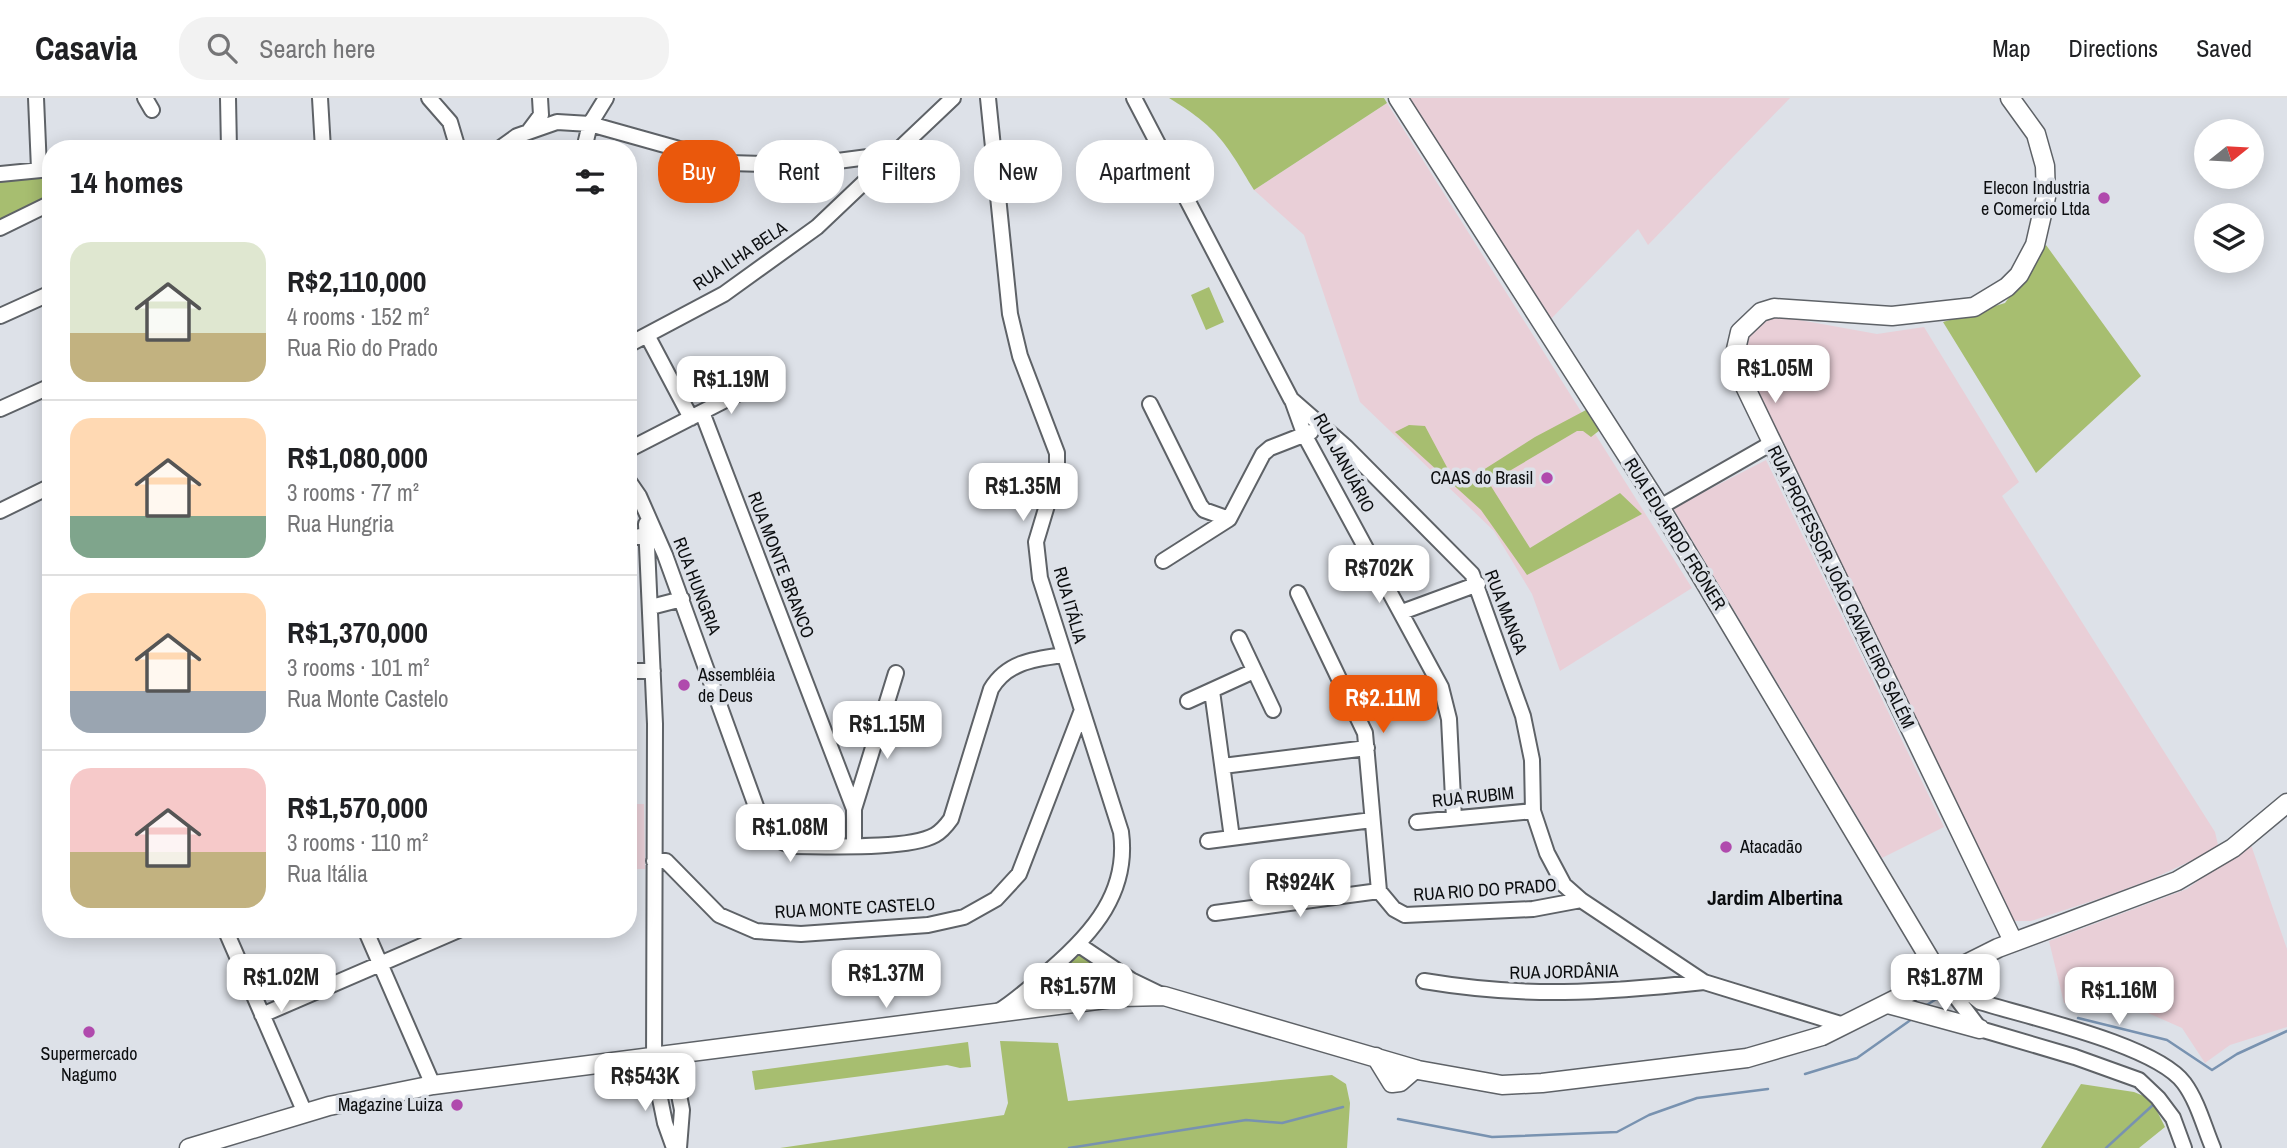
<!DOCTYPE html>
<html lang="en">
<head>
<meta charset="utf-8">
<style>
	body { margin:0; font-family:"Archivo Narrow",sans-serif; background:#f2f2f2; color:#202124; height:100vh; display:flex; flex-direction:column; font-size:26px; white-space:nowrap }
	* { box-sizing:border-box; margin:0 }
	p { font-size:23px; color:#757577 }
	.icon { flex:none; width:38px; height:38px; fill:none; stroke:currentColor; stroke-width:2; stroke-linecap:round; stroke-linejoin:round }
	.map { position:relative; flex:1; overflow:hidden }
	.details { position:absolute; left:42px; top:42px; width:595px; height:798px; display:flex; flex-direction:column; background:#fff; border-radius:28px; box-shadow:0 4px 18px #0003 }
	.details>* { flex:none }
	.guide { position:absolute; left:658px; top:42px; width:665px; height:63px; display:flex; gap:14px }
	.needle { width:46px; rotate:72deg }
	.buttons { position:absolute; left:2194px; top:21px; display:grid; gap:14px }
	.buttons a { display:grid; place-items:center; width:70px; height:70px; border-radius:50%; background:#fff; box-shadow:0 4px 18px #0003; font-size:35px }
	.price { position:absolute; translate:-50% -60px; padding:0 16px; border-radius:14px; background:#fff; color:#222; font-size:23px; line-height:46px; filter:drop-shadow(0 2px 4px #0008) }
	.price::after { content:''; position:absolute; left:50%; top:42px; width:21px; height:16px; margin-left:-10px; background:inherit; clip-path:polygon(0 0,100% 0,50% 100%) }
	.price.current { background:#ea580c; color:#fff }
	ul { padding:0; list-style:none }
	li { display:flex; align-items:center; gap:21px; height:175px; padding:0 28px }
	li+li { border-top:2px solid #e0e0e0 }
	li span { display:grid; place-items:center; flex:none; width:196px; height:140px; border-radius:21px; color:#555 }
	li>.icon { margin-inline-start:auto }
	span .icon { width:84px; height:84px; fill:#fffc; stroke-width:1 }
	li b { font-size:30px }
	h2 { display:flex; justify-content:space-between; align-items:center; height:84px; padding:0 28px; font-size:30px }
	.tag { padding:0 24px; border-radius:28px; background:#fff; box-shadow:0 4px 18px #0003; font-size:24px; line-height:63px }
	.tag.current { background:#ea580c; color:#fff }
	header { display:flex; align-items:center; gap:42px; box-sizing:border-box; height:98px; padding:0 35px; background:#fff; border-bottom:2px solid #e0e0e0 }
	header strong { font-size:33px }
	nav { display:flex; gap:38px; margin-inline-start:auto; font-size:24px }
	.search { width:490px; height:63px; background:#f2f2f2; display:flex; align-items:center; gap:18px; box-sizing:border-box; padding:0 24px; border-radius:28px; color:#757577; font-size:26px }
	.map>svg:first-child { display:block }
	.industrial { fill:#e9cfd7 }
	.green { fill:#a7be70 }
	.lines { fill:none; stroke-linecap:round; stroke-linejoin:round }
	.stream { stroke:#7892b0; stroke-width:2.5 }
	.minor-casing { stroke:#5e6267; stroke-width:18 }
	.major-casing { stroke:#5e6267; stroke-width:21 }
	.minor { stroke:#fff; stroke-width:14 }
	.major { stroke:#fff; stroke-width:18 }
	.poi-dot { fill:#b04aad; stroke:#dde1e8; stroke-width:2.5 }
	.labels { text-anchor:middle; stroke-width:7; stroke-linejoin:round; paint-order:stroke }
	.poi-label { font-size:18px; fill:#0c0e10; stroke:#dde1e8; text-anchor:end }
	.street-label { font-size:18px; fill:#0c0e10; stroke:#dde1e8 }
	.quarter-label { font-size:21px; font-weight:bold; fill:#0c0e10; stroke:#dde1e8 }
</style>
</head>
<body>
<header>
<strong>Casavia</strong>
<div class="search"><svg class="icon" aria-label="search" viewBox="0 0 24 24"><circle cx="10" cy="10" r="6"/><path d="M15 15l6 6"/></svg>Search here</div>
<nav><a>Map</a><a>Directions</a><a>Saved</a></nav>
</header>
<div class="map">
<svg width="2287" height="1050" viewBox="0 0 2287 1050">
	<rect width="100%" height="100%" fill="#dde1e8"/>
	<path class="industrial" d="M1405,0H1790L1648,147L1638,131L1548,224Z
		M1387,5L1692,490L1560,573L1532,496L1494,433L1360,304L1304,137L1254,92Z
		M1783,219L1877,236L1924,229L2019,384L2002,398L2215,734L2218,747L2212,753L2150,782L2101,800L2031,823H2013L1745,269L1743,254L1750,236L1764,222Z
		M1766,362L1944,729L1882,760L1673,410Z
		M628,706H644L645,771H628Z
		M2250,744L2287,851V929L2230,947L2205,965L2182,930L2148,915L2064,905L2049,843L2187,791Z"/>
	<path class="green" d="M1169,0H1384L1387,5L1254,92C1225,44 1218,30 1169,0Z
		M51,77V101L0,123V81Z
		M2046,147L2141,278L2036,375L1943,224L2005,205Z
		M1209,189L1224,224L1206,232L1191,197Z
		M1586,312L1600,332L1591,339L1583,333H1577L1489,385L1530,450L1620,395L1642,416L1527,477L1481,412L1395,334L1409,327L1425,328L1449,373L1469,381L1535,339Z
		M1081,855L1129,889L1039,896Z
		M1000,943L1058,945L1068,1003L1332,977L1346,986L1350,1005L1347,1050H780L1004,1017L1008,1005Z
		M968,944L971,969L960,970L947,967L755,992L752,973Z
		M2081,986L2134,994L2151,1001L2165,1029L2139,1050H2041Z"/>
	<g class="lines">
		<path class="stream" d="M1925,908L1943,897
			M2078,920L2167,942L2212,972L2237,956L2287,933
			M1805,976L1857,960L1912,921
			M1398,1021L1492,1039L1617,1034L1649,1017L1697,1000L1768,991
			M1069,1050L1246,1022L1282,1025L1343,1009
			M2106,1050L2154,1006"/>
		<defs>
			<path id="minor" d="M36,0L39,71
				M145,0L152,12
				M228,0L229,51
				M320,0L323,51
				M429,0L450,24L458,51
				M988,0L1010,216L1020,258L1057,355V374L1036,444L1040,480L1121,734C1129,794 1093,835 1050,872C1033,887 1018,901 999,913
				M1134,0L1291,301L1346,349L1472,476L1523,618L1532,662L1533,713L1547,755L1564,787L1581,802L1704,884L1844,927
				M529,33L541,17L540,0
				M499,51L517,38L557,24L590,26L729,65L807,67L891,56
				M584,51L590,26L606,0
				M0,76L51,71
				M0,130L51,105
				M0,218L51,195
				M647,237L691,320
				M628,247L724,196L817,129L953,0
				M1292,302L1305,338L1441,589L1449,621L1454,720
				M1150,306L1200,407L1204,412L1229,421
				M0,311L51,288
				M702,314L745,292
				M628,352L702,314L854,711
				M628,382L639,398L665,457L762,725L777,742L792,748C826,748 908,752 935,737C942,733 946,728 951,721L991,591C1007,564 1034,561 1063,557
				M1660,409L1772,345
				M0,413L51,388
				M646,426L655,626L654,971L665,1025L674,1050
				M628,441L648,436
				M1163,463L1229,421L1263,356L1270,350L1311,334
				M1298,495L1365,635L1379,793L1394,811L1405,817L1533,811L1581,802
				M651,509L682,501
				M1402,514L1478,486
				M1239,540L1273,612
				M628,573H653
				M1212,593L1232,740
				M1188,603L1254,573
				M1223,668L1367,650
				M1417,724L1533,713
				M1208,743L1372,722
				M854,748V711L896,575
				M654,763H666L719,817L756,833L801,836L928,827L964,819L996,801L1019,776L1082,612
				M1215,815L1379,793
				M225,831L305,1015
				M365,831L433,987
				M1079,847L1131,882L1162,897
				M1954,870L1969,895L1980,904C2028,919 2156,947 2184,985C2198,1004 2204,1029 2213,1050
				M1940,878L1980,931L2075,959L2139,982L2158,1000L2173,1020L2184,1050
				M1424,883C1526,900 1602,895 1704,884
				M262,917L461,831
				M671,957L682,1012L679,1050"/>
			<path id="major" d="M1398,0L1660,409L1940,878
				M2010,0L2036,36L2045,68L2046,99L2035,147L2019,177L2007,189L1974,209L1892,218L1774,210L1761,214L1740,234L1734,260L1739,276L2013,843
				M1888,906L1980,931
				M1376,959L1392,985L1400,984L1415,971
				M189,1050L329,1008L433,987L1121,899L1164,898L1418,972L1502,987L1542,985L1747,960L1822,938L1998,850L2177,783L2233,750L2287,705"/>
		</defs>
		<use href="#minor" class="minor-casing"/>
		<use href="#major" class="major-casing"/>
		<use href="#minor" class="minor"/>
		<use href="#major" class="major"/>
	</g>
	<g class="poi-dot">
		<circle cx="2104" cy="100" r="7"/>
		<circle cx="1547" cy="380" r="7"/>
		<circle cx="684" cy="587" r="7"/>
		<circle cx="1726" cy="749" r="7"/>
		<circle cx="89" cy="934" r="7"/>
		<circle cx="457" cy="1007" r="7"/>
	</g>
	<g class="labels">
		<g class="poi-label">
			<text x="2090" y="96">Elecon Industria<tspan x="2090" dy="21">e Comercio Ltda</tspan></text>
			<text x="1533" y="386">CAAS do Brasil</text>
			<text x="698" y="583" text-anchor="start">Assembléia<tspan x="698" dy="21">de Deus</tspan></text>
			<text x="1740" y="755" text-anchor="start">Atacadão</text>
			<text x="89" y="962" text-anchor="middle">Supermercado<tspan x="89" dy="21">Nagumo</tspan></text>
			<text x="443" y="1013">Magazine Luiza</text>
		</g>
		<g class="street-label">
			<text transform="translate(740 158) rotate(-34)" y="6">RUA ILHA BELA</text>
			<text transform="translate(1344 365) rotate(62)" y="6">RUA JANUÁRIO</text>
			<text transform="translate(1675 436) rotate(58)" y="6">RUA EDUARDO FRÔNER</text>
			<text transform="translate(781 467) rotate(69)" y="6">RUA MONTE BRANCO</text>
			<text transform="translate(697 488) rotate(69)" y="6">RUA HUNGRIA</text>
			<text transform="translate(1841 489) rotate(64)" y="6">RUA PROFESSOR JOÃO CAVALEIRO SALÉM</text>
			<text transform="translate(1070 507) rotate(74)" y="6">RUA ITÁLIA</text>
			<text transform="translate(1506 514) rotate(69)" y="6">RUA MANGA</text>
			<text transform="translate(1473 699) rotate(-6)" y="6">RUA RUBIM</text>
			<text transform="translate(1485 792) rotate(-4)" y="6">RUA RIO DO PRADO</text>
			<text transform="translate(855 810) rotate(-3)" y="6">RUA MONTE CASTELO</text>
			<text transform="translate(1564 874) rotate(-1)" y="6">RUA JORDÂNIA</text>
		</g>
		<g class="quarter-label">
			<text x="1775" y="807">Jardim Albertina</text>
		</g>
	</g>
</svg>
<div class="buttons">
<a><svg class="needle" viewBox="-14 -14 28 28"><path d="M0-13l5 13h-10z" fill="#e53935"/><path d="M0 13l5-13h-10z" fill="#757577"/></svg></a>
<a><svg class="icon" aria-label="layers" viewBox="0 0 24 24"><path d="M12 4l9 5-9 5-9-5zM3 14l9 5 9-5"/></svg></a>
</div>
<b class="price" style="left:1775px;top:307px">R$1.05M</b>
<b class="price" style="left:731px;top:318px">R$1.19M</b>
<b class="price" style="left:1023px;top:425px">R$1.35M</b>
<b class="price" style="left:1379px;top:507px">R$702K</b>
<b class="price current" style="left:1383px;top:637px">R$2.11M</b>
<b class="price" style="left:887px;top:663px">R$1.15M</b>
<b class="price" style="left:790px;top:766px">R$1.08M</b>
<b class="price" style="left:1300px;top:821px">R$924K</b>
<b class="price" style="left:886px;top:912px">R$1.37M</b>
<b class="price" style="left:281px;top:916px">R$1.02M</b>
<b class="price" style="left:1945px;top:916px">R$1.87M</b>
<b class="price" style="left:1078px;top:925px">R$1.57M</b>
<b class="price" style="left:2119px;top:929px">R$1.16M</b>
<b class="price" style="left:645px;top:1015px">R$543K</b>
<div class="guide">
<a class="tag current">Buy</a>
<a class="tag">Rent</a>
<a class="tag">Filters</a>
<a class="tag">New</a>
<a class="tag">Apartment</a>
</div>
<section class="details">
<h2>14 homes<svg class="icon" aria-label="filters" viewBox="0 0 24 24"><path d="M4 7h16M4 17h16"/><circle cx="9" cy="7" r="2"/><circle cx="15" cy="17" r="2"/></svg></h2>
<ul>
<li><span style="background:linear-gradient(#dfe7d0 65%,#c2b280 0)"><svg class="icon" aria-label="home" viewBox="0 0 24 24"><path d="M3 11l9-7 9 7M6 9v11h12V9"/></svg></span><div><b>R$2,110,000</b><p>4 rooms · 152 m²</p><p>Rua Rio do Prado</p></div></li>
<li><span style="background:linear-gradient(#ffd9b3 70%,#7fa58c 0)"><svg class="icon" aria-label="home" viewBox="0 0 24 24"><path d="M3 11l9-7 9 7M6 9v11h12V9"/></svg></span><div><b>R$1,080,000</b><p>3 rooms · 77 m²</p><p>Rua Hungria</p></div></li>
<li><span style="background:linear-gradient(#ffd9b3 70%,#9aa5b1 0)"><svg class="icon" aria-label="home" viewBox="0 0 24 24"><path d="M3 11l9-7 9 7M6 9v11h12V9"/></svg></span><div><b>R$1,370,000</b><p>3 rooms · 101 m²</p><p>Rua Monte Castelo</p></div></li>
<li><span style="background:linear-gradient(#f6c9c9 60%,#c2b280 0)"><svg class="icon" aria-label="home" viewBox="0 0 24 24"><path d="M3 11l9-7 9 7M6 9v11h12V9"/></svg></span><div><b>R$1,570,000</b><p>3 rooms · 110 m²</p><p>Rua Itália</p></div></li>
</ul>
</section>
</div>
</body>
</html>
